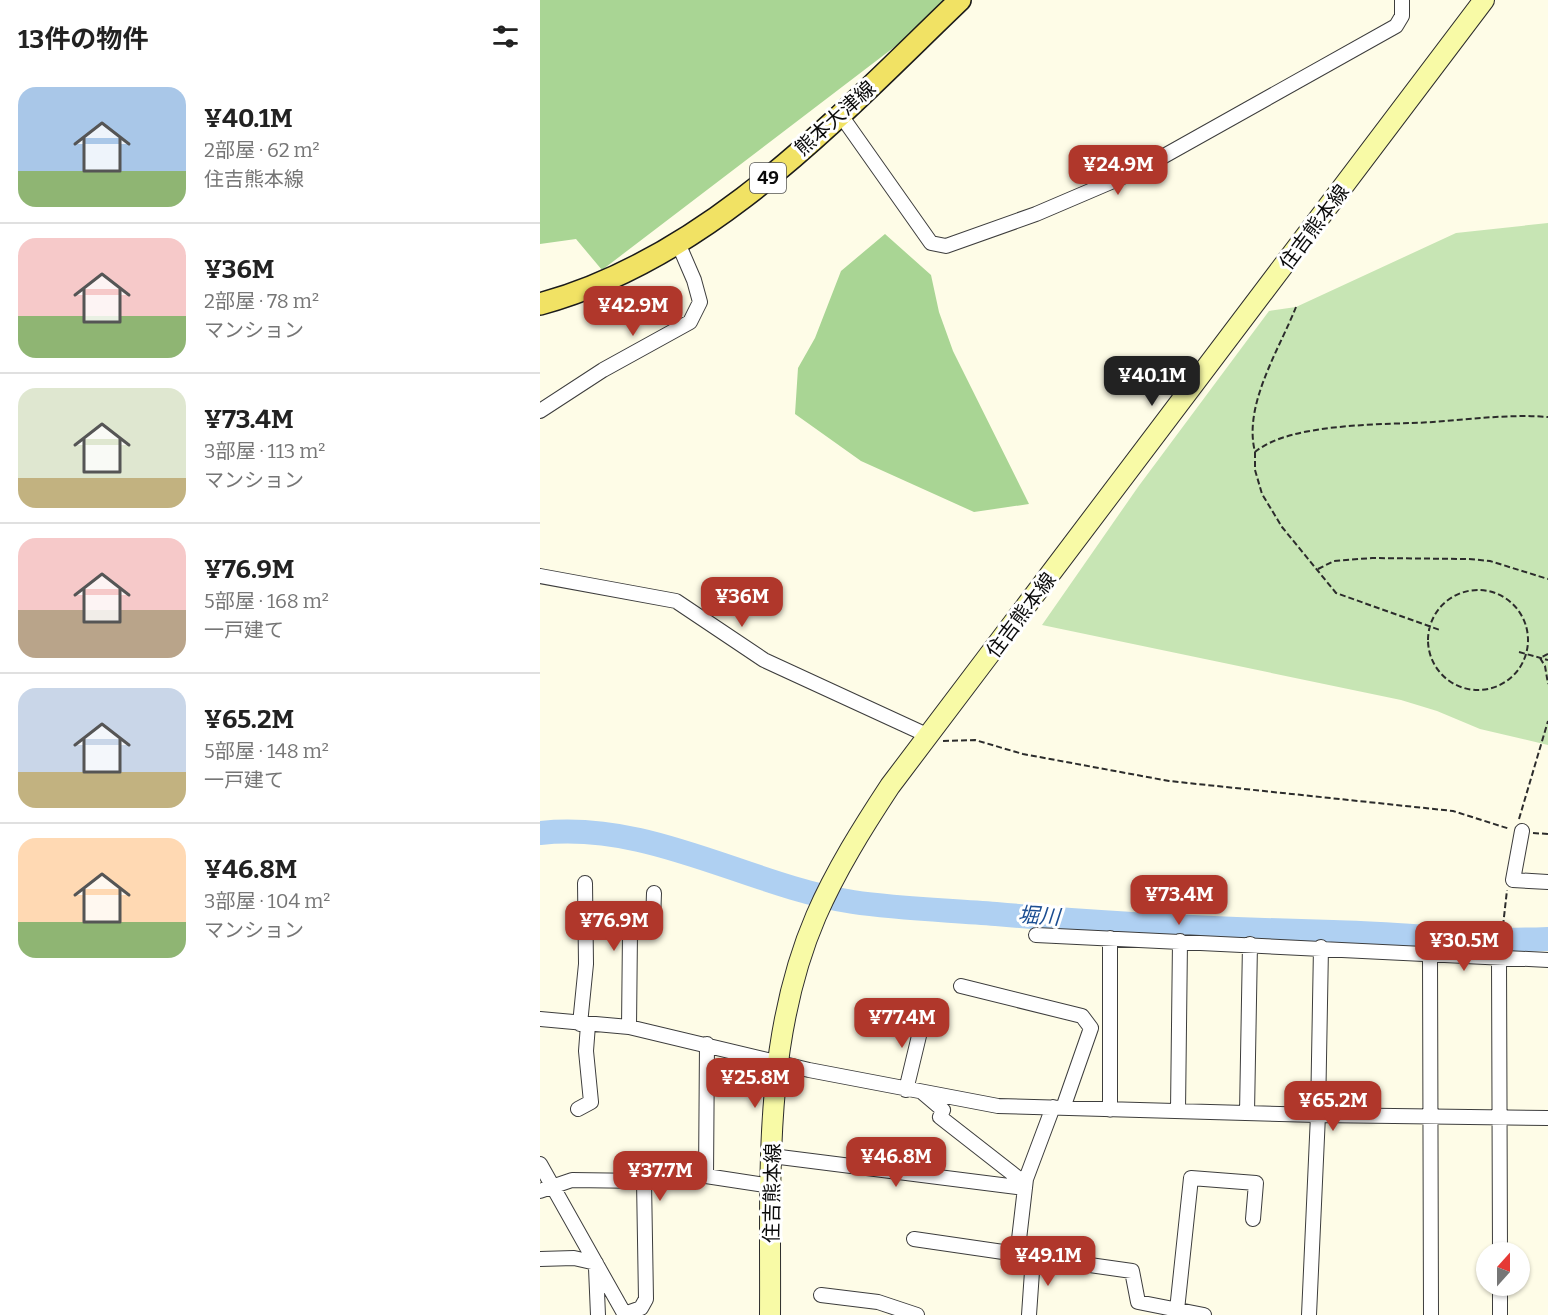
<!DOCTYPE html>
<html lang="ja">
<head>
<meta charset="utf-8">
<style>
	body { margin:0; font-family:Bitter,"Noto Sans JP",serif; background:#f2f2f2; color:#222; height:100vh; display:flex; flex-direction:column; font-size:22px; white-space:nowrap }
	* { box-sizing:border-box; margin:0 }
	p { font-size:20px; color:#767676 }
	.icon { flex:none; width:33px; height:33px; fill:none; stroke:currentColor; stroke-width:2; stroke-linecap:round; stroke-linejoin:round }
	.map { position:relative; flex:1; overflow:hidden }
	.drawer { display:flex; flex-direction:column; background:#fff; width:540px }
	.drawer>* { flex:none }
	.needle { width:39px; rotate:21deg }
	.controls { position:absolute; left:936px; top:1242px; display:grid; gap:12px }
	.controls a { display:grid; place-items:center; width:54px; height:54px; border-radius:50%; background:#fff; box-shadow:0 2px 4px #0004; font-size:30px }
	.price { position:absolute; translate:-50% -51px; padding:0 14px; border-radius:12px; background:#b0372b; color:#fff; font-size:20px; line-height:39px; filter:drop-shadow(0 2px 3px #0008) }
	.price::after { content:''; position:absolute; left:50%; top:36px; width:18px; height:14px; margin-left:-9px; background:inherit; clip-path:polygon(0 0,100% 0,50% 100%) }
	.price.on { background:#222; color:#fff }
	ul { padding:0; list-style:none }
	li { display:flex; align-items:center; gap:18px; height:150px; padding:0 18px }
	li+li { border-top:2px solid #e0e0e0 }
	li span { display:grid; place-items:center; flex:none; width:168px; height:120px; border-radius:18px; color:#555 }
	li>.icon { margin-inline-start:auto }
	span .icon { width:72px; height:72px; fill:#fffc; stroke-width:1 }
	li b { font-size:26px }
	h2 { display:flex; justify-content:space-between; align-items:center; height:72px; padding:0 18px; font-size:26px }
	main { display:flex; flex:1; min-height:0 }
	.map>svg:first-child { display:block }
	.green { fill:#c7e5b4 }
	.forest { fill:#a9d594 }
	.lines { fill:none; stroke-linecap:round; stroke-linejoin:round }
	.river { stroke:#afd0f2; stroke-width:24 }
	.street-casing { stroke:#3d3d3d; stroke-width:16 }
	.secondary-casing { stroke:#2c2c2c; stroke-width:22 }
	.primary-casing { stroke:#1b1b1b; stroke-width:24 }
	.path { stroke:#2c2c2c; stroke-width:2; stroke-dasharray:6 3; stroke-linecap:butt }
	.street { stroke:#fff; stroke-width:14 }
	.secondary { stroke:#f8faa6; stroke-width:20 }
	.primary { stroke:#f1e264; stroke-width:21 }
	.labels { text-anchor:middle; stroke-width:6; stroke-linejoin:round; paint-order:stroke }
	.shield { fill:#fff; stroke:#545454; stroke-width:1.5 }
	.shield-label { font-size:18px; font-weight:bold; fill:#0a0a0a }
	.street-label { font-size:20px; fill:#0a0a0a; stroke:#fff }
	.water-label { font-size:21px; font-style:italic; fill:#1c4e92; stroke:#fff }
</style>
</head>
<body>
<main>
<section class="drawer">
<h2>13件の物件<svg class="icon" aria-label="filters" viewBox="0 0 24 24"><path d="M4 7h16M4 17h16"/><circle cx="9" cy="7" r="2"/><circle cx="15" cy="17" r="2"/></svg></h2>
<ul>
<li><span style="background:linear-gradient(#a9c7e8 70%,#8fb573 0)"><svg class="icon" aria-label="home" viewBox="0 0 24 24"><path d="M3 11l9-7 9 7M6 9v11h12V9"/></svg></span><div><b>¥40.1M</b><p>2部屋 · 62 m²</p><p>住吉熊本線</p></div></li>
<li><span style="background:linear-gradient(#f6c9c9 65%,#8fb573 0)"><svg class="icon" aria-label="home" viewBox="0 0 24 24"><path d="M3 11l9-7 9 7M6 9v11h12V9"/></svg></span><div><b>¥36M</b><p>2部屋 · 78 m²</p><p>マンション</p></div></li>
<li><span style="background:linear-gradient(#dfe7d0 75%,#c2b280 0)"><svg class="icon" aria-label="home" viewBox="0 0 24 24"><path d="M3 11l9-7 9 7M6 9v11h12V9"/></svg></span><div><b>¥73.4M</b><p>3部屋 · 113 m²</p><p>マンション</p></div></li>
<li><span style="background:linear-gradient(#f6c9c9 60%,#b9a48a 0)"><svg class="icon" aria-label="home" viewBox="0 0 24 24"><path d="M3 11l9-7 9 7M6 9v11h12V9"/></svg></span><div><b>¥76.9M</b><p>5部屋 · 168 m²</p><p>一戸建て</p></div></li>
<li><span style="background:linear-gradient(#c9d6e8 70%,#c2b280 0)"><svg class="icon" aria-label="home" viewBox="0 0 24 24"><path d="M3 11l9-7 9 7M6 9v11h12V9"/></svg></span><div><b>¥65.2M</b><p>5部屋 · 148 m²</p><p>一戸建て</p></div></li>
<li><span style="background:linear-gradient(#ffd9b3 70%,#8fb573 0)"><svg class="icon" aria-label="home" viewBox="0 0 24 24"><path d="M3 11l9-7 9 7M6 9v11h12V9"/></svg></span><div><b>¥46.8M</b><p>3部屋 · 104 m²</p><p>マンション</p></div></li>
</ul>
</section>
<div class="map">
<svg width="1008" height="1315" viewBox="0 0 1008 1315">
	<rect width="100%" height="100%" fill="#fefce7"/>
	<path class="green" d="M1008,223V745L940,729L897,711L861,700L502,625L598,487L729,311L756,307L916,233Z"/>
	<path class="forest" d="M0,0H416L62,270L36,239L0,244Z
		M345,234L391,275L399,312L413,351L489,504L434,512L321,461L255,414L258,368L275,338L301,271Z"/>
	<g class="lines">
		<path class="river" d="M0,833C111,821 207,885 313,902C360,909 408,910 456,914C568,924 680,929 793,932C865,934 936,942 1008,939"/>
		<defs>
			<path id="street" d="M300,114L391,243L406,246L496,214L599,170L856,26L862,16V0
				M0,411L63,370L150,322L160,302L154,280L138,243
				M0,576L136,601L224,660L389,736
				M982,831L973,880L1008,882
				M496,935L1008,960
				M570,938V1110
				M890,955L891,1315
				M959,958L960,1252
				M421,986L542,1016L551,1028L523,1108
				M0,1019L89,1027L269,1070L458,1106L778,1115L1008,1118
				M40,1024L46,964L45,883
				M89,1027L90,932L108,931L113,922L114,893
				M167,1044L166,1176L231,1186
				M366,1090L384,1015
				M383,1093L403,1110L400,1117L478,1178L486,1179L478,1248L493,1257L592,1271L598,1302L664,1315
				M38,1109L51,1102L46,1051L48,1025
				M638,1111L640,941
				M707,1113L710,944
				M232,1156L485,1188
				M0,1164L85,1315
				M486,1179L513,1107
				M0,1191L32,1180L104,1181L106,1299L101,1308L84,1314
				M374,1239L470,1253L478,1248
				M0,1259L34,1258L56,1263
				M56,1268L58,1315
				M960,1286V1315
				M281,1295L338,1302L377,1315
				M637,1310L651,1178L716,1183L713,1219
				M489,1315L493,1257
				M769,1315L778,1115L781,947"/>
			<path id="secondary" d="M230,1315C231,1182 222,1041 276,916C296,870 323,827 350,786L944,0"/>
			<path id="primary" d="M0,304C169,258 297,118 420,0"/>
		</defs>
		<use href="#street" class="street-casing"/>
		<use href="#secondary" class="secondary-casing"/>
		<use href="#primary" class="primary-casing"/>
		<path class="path" d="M756,307C739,350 703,405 715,452C751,422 846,425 893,422C932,419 970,414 1008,417
			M715,452V470L722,494L742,527L796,593L900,630
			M778,569L794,561L832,558L929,559L950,561L1008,579
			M888 640a50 50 0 1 1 100 0a50 50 0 1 1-100 0Z
			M979,652L1008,660
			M1008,654L1000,658L1005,666L1008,684
			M403,741L435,740L483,754L629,781L913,811L970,829
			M979,819L1008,721
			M993,833L1008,834
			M961,944L967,890"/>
		<use href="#street" class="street"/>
		<use href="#secondary" class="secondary"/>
		<use href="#primary" class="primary"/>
	</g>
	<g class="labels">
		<rect class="shield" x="210" y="163" width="36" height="30" rx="4.5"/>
		<g class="shield-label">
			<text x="228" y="184">49</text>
		</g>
		<g class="street-label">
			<text transform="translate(295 118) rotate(-42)" y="7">熊本大津線</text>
			<text transform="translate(774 227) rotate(-53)" y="7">住吉熊本線</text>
			<text transform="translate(481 615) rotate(-53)" y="7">住吉熊本線</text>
			<text transform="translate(232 1193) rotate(-89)" y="7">住吉熊本線</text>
		</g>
		<g class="water-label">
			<text transform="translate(499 916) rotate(4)" y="7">堀川</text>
		</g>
	</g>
</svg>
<div class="controls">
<a><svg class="needle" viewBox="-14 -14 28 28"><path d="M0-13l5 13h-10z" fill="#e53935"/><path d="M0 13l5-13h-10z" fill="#767676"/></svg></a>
</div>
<b class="price" style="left:578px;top:196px">¥24.9M</b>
<b class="price" style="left:93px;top:337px">¥42.9M</b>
<b class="price on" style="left:612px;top:407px">¥40.1M</b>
<b class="price" style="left:202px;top:628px">¥36M</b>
<b class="price" style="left:639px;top:926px">¥73.4M</b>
<b class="price" style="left:74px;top:952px">¥76.9M</b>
<b class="price" style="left:924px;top:972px">¥30.5M</b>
<b class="price" style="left:362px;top:1049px">¥77.4M</b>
<b class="price" style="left:215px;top:1109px">¥25.8M</b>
<b class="price" style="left:793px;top:1132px">¥65.2M</b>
<b class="price" style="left:356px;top:1188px">¥46.8M</b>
<b class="price" style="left:120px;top:1202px">¥37.7M</b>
<b class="price" style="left:508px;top:1287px">¥49.1M</b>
</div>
</main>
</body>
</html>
